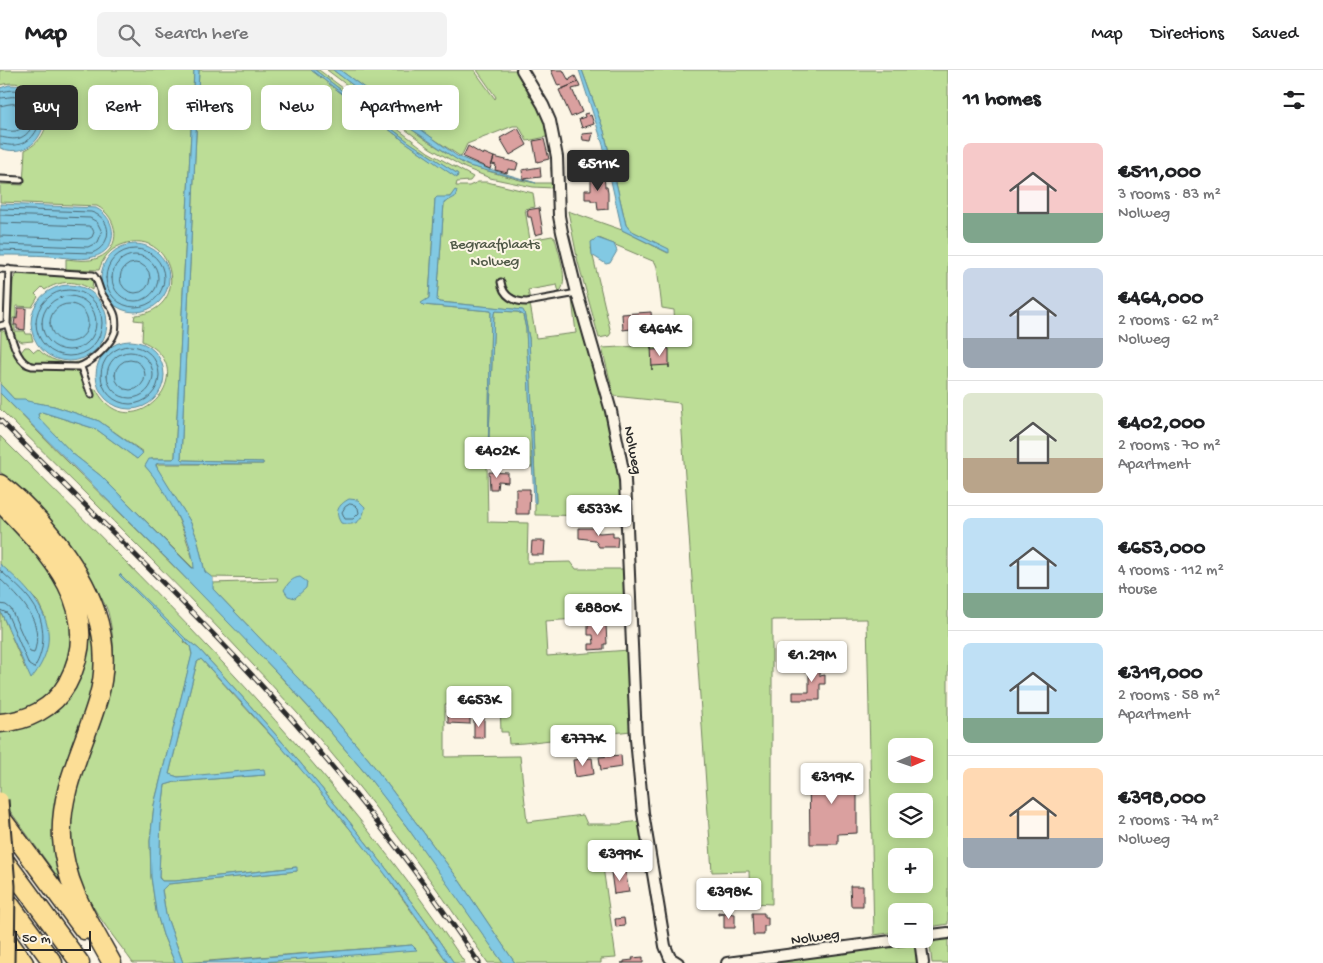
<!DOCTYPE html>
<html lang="en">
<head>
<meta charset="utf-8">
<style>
	body { margin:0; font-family:"Gochi Hand",sans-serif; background:#f2f2f2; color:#202124; height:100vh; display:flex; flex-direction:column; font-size:19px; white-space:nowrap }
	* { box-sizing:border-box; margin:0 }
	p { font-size:16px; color:#757577 }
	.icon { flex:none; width:28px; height:28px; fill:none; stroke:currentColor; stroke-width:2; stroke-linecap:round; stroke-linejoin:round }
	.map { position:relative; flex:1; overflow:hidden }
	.sheet { display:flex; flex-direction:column; background:#fff; width:375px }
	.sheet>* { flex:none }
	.top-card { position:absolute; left:15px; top:15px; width:475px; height:45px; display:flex; gap:10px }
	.needle { width:32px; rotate:88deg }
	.controls { position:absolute; left:888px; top:668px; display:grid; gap:10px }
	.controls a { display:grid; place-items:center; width:45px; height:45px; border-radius:8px; background:#fff; box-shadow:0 2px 12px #0003; font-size:25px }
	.scale { position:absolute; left:15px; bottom:12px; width:76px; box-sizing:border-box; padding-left:5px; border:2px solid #2b2b2b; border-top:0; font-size:14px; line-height:18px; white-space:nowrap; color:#2b2b2b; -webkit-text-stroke:4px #fcf5e5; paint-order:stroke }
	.price { position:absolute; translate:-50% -42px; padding:0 11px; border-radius:5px; background:#fff; color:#222; font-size:16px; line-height:32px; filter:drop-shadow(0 1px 2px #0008) }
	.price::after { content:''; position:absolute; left:50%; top:30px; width:15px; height:11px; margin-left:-8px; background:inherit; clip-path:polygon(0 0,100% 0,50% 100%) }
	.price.current { background:#2b2b2b; color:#fff }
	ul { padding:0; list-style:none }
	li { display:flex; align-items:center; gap:15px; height:125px; padding:0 15px }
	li+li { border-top:1px solid #e0e0e0 }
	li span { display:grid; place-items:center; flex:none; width:140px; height:100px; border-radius:8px; color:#555 }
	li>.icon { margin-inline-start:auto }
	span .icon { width:60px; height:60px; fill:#fffc; stroke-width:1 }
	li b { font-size:21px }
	h2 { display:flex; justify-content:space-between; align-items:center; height:60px; padding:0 15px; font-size:21px }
	.pill { padding:0 18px; border-radius:8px; background:#fff; box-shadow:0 2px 12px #0003; font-size:18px; line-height:45px }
	.pill.current { background:#2b2b2b; color:#fff }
	header { display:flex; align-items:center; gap:30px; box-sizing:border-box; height:70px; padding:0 25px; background:#fff; border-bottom:1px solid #e0e0e0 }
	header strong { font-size:24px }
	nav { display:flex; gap:28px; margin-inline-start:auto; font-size:18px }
	.search { width:350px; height:45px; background:#f2f2f2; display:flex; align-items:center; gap:12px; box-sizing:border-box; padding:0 18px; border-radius:8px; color:#757577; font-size:19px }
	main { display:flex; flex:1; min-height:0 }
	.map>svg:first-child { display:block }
	.green { fill:#bcdd96; stroke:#748460; fill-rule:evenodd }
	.water { fill:#82c9e3; stroke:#5f8a99 }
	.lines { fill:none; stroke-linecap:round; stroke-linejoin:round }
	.shore { stroke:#4e6a75; stroke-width:1 }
	.building { fill:#daa09f; stroke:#2b2b2b }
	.service-casing { stroke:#2b2b2b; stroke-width:9 }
	.minor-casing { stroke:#2b2b2b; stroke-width:14 }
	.motorway-casing { stroke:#2b2b2b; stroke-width:21 }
	.service { stroke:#fcf5e5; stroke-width:5 }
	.minor { stroke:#fcf5e5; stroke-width:10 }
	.motorway { stroke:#fcde96; stroke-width:18 }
	.rail-casing { stroke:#2b2b2b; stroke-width:5 }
	.rail { stroke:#fcf5e5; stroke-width:3; stroke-dasharray:9; stroke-linecap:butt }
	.primary-bridge-casing { stroke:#2b2b2b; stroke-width:19; stroke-linecap:butt }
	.primary-bridge { stroke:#fcde96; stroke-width:15 }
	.labels { text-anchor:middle; stroke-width:4; stroke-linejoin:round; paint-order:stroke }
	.park-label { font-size:15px; fill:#4f5846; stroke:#fcf5e5 }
	.street-label { font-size:15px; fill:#2b2b2b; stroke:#fcf5e5 }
</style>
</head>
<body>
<header>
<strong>Map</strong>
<div class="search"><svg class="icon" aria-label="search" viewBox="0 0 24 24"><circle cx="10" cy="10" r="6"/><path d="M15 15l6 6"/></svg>Search here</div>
<nav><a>Map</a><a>Directions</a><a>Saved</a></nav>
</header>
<main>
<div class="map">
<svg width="948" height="893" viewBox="0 0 948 893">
	<rect width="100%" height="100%" fill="#fcf5e5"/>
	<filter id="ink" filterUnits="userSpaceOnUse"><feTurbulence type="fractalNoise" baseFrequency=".02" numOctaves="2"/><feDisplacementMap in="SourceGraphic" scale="10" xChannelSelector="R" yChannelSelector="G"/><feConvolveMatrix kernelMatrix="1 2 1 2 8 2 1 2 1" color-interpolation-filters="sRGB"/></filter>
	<g filter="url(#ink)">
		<path class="green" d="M0,0H194L175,387L173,389H151L145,396C171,424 184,460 195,496L193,498L101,406L73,384L38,348V344L42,342L96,359L137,389L143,382L99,351L54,336L14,329L0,314L1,260L7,263L17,288L24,298L77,301L79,303L89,328L94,326L93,321L96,319C129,383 208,300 142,271L143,251L134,250L135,245C195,240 172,154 121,175C109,180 103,188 99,200L66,199V189C76,190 88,192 98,188C123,178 118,147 97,136L0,132V114L23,115L25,80C66,61 44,2 0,15Z
			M199,0H311L404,71L455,106L458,104L409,72L315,0H319L428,82L473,107L470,111L457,112L456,116H469L478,112H487L533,123L535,137L525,139L530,170L552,166L555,168C558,181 570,213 559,222L557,215L528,220L530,230L521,229L500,218C505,230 518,235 530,234L536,268L576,263L572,229L574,228L605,334L618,390L623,443L619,446L535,445V433L536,431L529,268L524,242L522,240L439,232L437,230L444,133L456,124V120L450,127L435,129L429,229L424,232L423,235L491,241L488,389L494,243L496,241L518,242L523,245L526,259L533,397L487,395L488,452L528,453L527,493L571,492L576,499H625L627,546L545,551L547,586L629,580L631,661L524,673L509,674L508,662H501L500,632L445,634V687L520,686L527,752L583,745L587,754H618L639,751L646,791L603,797L616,888L601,889V893H515L459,810L370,691L315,626L213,519L212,513L277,511L278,508L209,507L205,502L197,468L190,451L158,400L156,394H263V392L183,390L181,388Z
			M327,0H333L426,70L466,95L520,110L536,113H552L551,97L553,118L533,117L490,108L465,98L430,78Z
			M340,0H474L495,29L496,27L477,0H518L535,26L551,66L527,71L519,56H513L467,74L461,87L413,55Z
			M582,0H948V854L924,858V841H896V862L874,865L867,549L772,550V834L750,833L749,801L712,802L680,333L614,326L602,278L676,274L674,240L662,238L657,197L655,192L599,168L591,178L611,263L609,266L599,268L578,192L568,141L622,160L668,183V179L630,160L626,155L604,61ZM896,676H924V704H896ZM896,731H924V759H896ZM896,786H924V814H896Z
			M19,204L90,207L93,209L92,220C77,210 60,210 45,220L42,217L35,224L38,227L32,237L16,236V248H13L12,255L15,256V261H25L26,264H31L33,271L22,272L15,268L11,255L13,210L16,205Z
			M25,277H29L34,282L38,279C48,290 64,295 79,292C84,291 89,287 94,285L81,293L33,294C27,292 22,288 21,282Z
			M0,323C24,347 46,371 70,394C172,494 275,594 366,704C415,765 459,829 503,893H488C430,806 367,723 298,644C203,538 101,439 0,339Z
			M0,366C166,531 335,697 465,893H454C379,780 290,679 199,579L186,569L184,572L190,576L192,585L154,735L150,771L151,807L156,841L163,865L175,893H133C104,853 75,822 71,770C66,720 96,675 108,628C116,601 115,569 108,542C106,535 101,528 98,521C83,489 61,461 36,435C25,423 14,411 0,402Z
			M0,446C12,457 26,468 36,481C41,488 46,496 50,504C73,538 82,570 60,608C45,632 28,641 0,644V540L25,598L45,547L38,532L0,494Z
			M89,532L99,604L68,703V821L0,727V657L61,627L80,534Z
			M201,589L303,701L376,791L448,893H250L416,879L412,875L183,893L166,845L162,819L168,814L297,801L296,797L175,811H162L159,807L161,748L165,715L175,712L265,705L178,707L169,704L197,592Z
			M948,868V893H932L930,876L938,869Z
			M908,872L915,873L919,893H769Z"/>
		<path class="water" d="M194,0H199L181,388L183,390L263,392V394L159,393L156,394V396L190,451L197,468L205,502L213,508V519L315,626L370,691L459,810L515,893H503L407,757L366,704L321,651L283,609L171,493L0,323V314L14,329H25L27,331L54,336L99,351L143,383L137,389L96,359L42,342L38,344L39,348L73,384L101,406L192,498H194C193,469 164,417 145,396L149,389H173L175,387Z
			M311,0H315L409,72L458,104L457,108L404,71Z
			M333,0H340L457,86L486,98L536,113L469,96L456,89L402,53Z
			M579,0H582L604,61L626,155L630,160L669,179V183L622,160L603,75Z
			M9,15C65,15 49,96 0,78V18Z
			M455,120L457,121L455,127L444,133L437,230L439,232L523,240L524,242L529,268L536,433L534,432L526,259L523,245L518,242L496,241L494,243L488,389L491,241L423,235L421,233L429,228L435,129L437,127H450Z
			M0,134L96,138C118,149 119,181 93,187C80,191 64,187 50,186C34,185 17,185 0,185Z
			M597,168L614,174L617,181L610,193L606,194L592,185L591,172Z
			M101 208a34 34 0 1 1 68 0a34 34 0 1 1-68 0Z
			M31 253a38 38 0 1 1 76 0a38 38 0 1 1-76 0Z
			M96 305a34 34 0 1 1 68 0a34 34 0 1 1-68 0Z
			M349,429L358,430L365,437C363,451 355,457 341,453C334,442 338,435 349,429Z
			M0,494C38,526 69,562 31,609L0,540Z
			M120,504L186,569L199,579C290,679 379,780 454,893H448C376,784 291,684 201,589L197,592L169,704L178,707L264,699L265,705L175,712L165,715L161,748L159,808L162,811H175L297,797V801L168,814L162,820L166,845L183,893H175L163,865L156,841L151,807L150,771L154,735L192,584L190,576L119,505Z
			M300,507L307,512L306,518L295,528L288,526L284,520C288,513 292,508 300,507Z
			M412,875L417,880L250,893H191Z"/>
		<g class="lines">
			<path class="shore" d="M0,22C7,21 13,19 20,21C48,29 45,71 16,75C10,76 5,74 0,74
				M0,28C7,28 13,25 20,28C38,34 38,61 20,68C13,70 7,68 0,67
				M0,36C5,35 11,33 16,34C29,38 29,57 16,61C11,62 5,60 0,60
				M0,139L91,142C113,148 113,175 92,183L0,180
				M0,145L90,148L97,152L102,162L98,172L88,177L0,174
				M0,153L89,156L92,158L94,162L92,167L88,169L0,166
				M106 208a29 29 0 1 1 58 0a29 29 0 1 1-58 0Z
				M112 208a23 23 0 1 1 46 0a23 23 0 1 1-46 0Z
				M120 208a15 15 0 1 1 30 0a15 15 0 1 1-30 0Z
				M36 253a33 33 0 1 1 66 0a33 33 0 1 1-66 0Z
				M42 253a27 27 0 1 1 54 0a27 27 0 1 1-54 0Z
				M50 253a19 19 0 1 1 38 0a19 19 0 1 1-38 0Z
				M101 305a29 29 0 1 1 58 0a29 29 0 1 1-58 0Z
				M107 305a23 23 0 1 1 46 0a23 23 0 1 1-46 0Z
				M115 305a15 15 0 1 1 30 0a15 15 0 1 1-30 0Z
				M350,434L355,435L358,438L359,443L353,449H345L342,442L345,437Z
				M0,500C11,511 25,521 33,534C46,552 46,580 34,598L29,595L7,543L0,540
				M0,509C21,529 45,551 34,583L30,582L11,539L6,535L0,534"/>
		</g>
		<path class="building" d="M551,0H563L569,11L570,10V9L575,6L578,12L562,19L561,15L558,16Z
			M578,12L580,17L572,19L582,42L571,47L559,20Z
			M588,43L589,46L591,45L594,54L582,58L579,49L585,47L584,44Z
			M518,58L527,75L510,85L500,68Z
			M593,63L591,71L583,70L582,64Z
			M544,69L549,89L537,92L533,71Z
			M468,76L483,85L484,83L494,87L490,99L463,87Z
			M494,87L518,93L516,100L508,99L507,103L495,100L496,95L492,94Z
			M540,97L541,107L523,109L522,100Z
			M604,104L605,117H607L608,123V139L598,140L597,131H591V129H585V120H591V105Z
			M539,138L543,163L535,165L531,147H528L527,140Z
			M18,238H26L25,260L17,259V255H14L15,248L17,249Z
			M651,242L653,261L639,262V258L623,260L622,244Z
			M667,275L668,279H669V298V295L652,296V300L651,276V280L667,279Z
			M489,402L508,403V412L498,411L497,419H490Z
			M516,419H530L529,444H516Z
			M579,458H595V462L600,463L613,462V467H618L617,477H599L595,470L579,468Z
			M532,471H545L544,485H531Z
			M588,554L606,555L607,574H604V579L589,580V574H594L593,565H588Z
			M803,592H820V606L825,605V614H820V630H793V622H809V601H804Z
			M448,645L470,646V654L448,653Z
			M474,648H484V668H474Z
			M621,685L622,697L601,700L599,687Z
			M592,688L594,704L575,707L573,690Z
			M809,701H857V763L838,764V774H810Z
			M625,799L629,822L614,824L611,802Z
			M723,813H733V827H723Z
			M850,816H863V836H851Z
			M718,842L735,844V858H724V844L718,845Z
			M752,843H764V847H768V856H764V865H753Z
			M624,848L625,856L616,857L615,849Z
			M643,887V893H621H624V891L633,890L632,888Z"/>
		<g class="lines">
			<defs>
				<path id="service" d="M0,109L21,110
					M0,199L93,205C98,209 98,216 101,222C105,231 113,237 115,246C116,251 116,257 115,262C111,274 90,294 78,297L32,296C16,293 12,267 7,254
					M501,212C503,226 514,232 527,232L577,223
					M0,256L7,254L9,199
					M81,297L91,325"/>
				<path id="minor" d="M522,0L543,35L550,51L557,87L559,146L562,162L577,223L611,341L625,410L636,669L643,743L665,876L670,888L678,893
					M924,866L948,863
					M920,869L923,893
					M727,893L906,869"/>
				<path id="motorway" d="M0,414C19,428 36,446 51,465C89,512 116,567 98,629C85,675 59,719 62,768C64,814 90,853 112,893
					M0,432C49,482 107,541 67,614C53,639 27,651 0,653
					M0,746L84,860
					M0,784L80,893
					M0,821L53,893
					M0,860L24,893"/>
			</defs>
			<use href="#service" class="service-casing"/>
			<use href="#minor" class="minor-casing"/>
			<use href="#motorway" class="motorway-casing"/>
			<use href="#service" class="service"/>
			<use href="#minor" class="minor"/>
			<use href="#motorway" class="motorway"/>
			<defs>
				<path id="rail" d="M0,350C79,430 160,507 237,589C326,684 407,785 479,893"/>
			</defs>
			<use href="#rail" class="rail-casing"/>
			<use href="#rail" class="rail"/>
			<defs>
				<path id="primary-bridge" d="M0,730L7,816L6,893"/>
			</defs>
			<use href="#primary-bridge" class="primary-bridge-casing"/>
			<use href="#primary-bridge" class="primary-bridge"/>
		</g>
	</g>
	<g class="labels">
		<g class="park-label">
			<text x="495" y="178">Begraafplaats<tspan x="495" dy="17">Nolweg</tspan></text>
		</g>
		<g class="street-label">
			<text transform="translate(634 380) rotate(79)" y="5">Nolweg</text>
			<text transform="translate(815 866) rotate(-8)" y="5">Nolweg</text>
		</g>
	</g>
</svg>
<div class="controls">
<a><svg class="needle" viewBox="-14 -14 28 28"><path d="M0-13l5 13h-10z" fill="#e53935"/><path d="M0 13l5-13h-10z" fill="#757577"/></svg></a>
<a><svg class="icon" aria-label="layers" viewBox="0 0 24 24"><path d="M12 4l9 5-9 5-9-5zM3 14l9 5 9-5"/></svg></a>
<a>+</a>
<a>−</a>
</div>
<div class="scale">50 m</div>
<b class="price current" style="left:598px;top:122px">€511K</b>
<b class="price" style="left:660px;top:287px">€464K</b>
<b class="price" style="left:497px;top:409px">€402K</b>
<b class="price" style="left:599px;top:467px">€533K</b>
<b class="price" style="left:598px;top:566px">€880K</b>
<b class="price" style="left:812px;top:613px">€1.29M</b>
<b class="price" style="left:479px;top:658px">€653K</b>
<b class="price" style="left:583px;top:697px">€777K</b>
<b class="price" style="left:832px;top:735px">€319K</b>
<b class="price" style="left:620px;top:812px">€399K</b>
<b class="price" style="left:729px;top:850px">€398K</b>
<div class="top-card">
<a class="pill current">Buy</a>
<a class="pill">Rent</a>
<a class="pill">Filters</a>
<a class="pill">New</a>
<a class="pill">Apartment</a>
</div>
</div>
<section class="sheet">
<h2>11 homes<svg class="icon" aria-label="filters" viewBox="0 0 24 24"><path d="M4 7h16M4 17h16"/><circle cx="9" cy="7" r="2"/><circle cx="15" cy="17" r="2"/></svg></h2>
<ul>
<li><span style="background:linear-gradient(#f6c9c9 70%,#7fa58c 0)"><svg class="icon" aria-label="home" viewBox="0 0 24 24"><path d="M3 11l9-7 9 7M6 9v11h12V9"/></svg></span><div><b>€511,000</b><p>3 rooms · 83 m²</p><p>Nolweg</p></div></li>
<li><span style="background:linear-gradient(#c9d6e8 70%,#9aa5b1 0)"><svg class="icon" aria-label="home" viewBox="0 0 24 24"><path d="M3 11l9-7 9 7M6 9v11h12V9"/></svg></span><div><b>€464,000</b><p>2 rooms · 62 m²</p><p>Nolweg</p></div></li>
<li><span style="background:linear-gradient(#dfe7d0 65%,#b9a48a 0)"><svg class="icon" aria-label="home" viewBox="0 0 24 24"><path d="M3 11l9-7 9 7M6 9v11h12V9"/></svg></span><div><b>€402,000</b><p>2 rooms · 70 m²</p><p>Apartment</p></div></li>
<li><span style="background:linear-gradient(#bfe0f5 75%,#7fa58c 0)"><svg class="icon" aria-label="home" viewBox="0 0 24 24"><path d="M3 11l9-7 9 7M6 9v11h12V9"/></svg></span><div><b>€653,000</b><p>4 rooms · 112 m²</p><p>House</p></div></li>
<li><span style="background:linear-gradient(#bfe0f5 75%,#7fa58c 0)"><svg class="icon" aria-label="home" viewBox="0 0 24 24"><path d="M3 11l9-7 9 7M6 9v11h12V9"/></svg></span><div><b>€319,000</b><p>2 rooms · 58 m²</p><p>Apartment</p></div></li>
<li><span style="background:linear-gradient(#ffd9b3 70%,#9aa5b1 0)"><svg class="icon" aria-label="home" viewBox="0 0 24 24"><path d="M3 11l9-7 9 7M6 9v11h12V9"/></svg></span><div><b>€398,000</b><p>2 rooms · 74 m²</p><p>Nolweg</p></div></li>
</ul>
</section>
</main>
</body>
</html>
